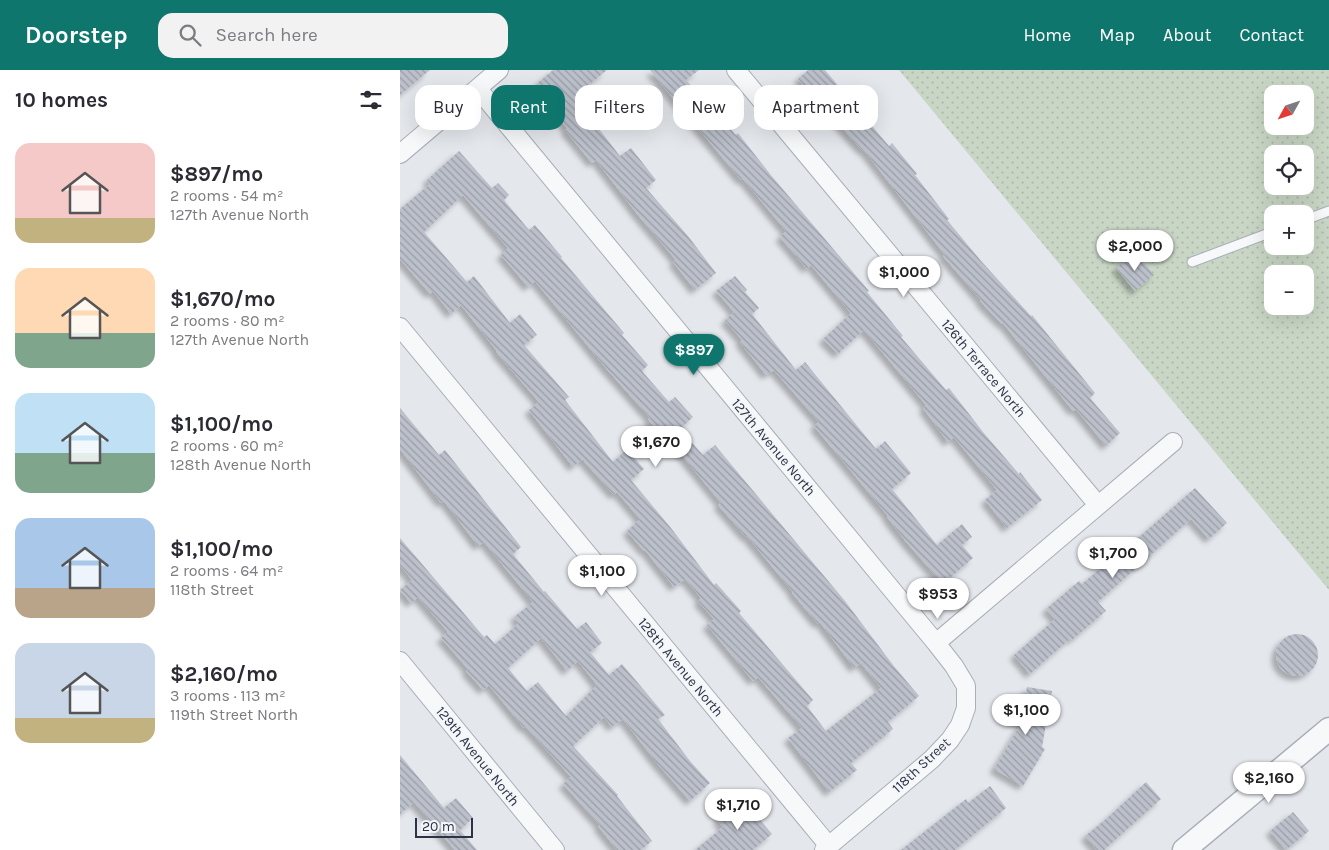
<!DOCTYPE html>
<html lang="en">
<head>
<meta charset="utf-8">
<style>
	body { margin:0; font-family:Karla,sans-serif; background:#f2f2f3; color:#2b2b33; height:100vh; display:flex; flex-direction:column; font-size:19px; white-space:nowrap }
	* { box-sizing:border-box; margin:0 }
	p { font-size:16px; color:#7c7c81 }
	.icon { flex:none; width:28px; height:28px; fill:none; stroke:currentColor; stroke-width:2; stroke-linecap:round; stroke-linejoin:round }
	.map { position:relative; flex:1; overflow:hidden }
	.panel { display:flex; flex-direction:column; background:#fff; width:400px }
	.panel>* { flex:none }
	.hud { position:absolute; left:15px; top:15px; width:475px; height:45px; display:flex; gap:10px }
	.needle { width:32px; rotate:230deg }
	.buttons { position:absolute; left:864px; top:15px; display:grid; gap:10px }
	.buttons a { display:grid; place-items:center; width:50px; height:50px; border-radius:10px; background:#fff; box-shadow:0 5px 20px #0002; font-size:25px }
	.scale { position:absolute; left:15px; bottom:12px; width:58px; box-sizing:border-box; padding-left:5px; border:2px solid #2b3445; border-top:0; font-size:14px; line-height:18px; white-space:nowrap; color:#2b3445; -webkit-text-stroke:4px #f4f6f9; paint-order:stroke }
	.price { position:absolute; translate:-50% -42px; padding:0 11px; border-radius:18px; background:#fff; color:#222; font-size:16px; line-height:32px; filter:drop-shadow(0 1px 2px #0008) }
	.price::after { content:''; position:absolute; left:50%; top:30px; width:15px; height:11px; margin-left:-8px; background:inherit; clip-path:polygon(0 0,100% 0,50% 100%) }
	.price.active { background:#0f766e; color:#fff }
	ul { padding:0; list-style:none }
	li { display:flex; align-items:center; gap:15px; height:125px; padding:0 15px }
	li span { display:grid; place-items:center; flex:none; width:140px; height:100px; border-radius:15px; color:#555 }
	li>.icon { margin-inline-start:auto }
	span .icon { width:60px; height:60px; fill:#fffc; stroke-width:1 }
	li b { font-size:21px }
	h2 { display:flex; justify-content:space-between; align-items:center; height:60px; padding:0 15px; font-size:21px }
	.pill { padding:0 18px; border-radius:15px; background:#fff; box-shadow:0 5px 20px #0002; font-size:18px; line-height:45px }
	.pill.active { background:#0f766e; color:#fff }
	header { display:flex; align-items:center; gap:30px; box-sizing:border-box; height:70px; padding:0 25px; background:#0f766e; color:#fff }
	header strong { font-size:24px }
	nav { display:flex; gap:28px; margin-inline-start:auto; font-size:18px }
	.search { width:350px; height:45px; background:#f2f2f3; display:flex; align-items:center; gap:12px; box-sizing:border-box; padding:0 18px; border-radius:15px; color:#7c7c81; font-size:19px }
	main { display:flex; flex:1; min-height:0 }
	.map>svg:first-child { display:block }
	.grass { fill:url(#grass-dots); fill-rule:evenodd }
	.building { fill:url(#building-back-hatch); fill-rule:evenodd; filter:url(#shadow) }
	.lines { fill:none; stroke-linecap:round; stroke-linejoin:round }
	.service-casing { stroke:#a9aeb7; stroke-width:11 }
	.minor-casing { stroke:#a9aeb7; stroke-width:20 }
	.tertiary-casing { stroke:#a9aeb7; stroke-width:25 }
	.service { stroke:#f7f8fa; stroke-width:9 }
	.minor { stroke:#f7f8fa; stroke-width:18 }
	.tertiary { stroke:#f7f8fa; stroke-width:22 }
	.labels { text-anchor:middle; stroke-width:4; stroke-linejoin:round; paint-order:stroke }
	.street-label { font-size:14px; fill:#2b3445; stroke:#f4f6f9 }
</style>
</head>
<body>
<header>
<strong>Doorstep</strong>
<div class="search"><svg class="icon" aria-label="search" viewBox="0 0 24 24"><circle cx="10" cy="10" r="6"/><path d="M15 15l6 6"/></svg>Search here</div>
<nav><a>Home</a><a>Map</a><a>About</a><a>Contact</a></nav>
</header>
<main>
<section class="panel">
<h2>10 homes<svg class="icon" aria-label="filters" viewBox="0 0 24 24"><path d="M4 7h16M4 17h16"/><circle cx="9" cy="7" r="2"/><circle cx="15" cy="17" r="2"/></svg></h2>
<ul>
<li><span style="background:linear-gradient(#f6c9c9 75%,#c2b280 0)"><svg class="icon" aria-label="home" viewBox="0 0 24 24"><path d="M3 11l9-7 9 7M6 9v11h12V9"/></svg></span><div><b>$897/mo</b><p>2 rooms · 54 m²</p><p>127th Avenue North</p></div></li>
<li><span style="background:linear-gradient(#ffd9b3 65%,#7fa58c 0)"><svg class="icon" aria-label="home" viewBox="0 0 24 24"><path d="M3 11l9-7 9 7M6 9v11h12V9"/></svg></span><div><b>$1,670/mo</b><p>2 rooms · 80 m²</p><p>127th Avenue North</p></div></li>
<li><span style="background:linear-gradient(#bfe0f5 60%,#7fa58c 0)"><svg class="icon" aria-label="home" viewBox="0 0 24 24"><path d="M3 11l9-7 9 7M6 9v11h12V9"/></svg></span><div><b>$1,100/mo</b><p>2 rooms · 60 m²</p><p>128th Avenue North</p></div></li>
<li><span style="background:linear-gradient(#a9c7e8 70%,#b9a48a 0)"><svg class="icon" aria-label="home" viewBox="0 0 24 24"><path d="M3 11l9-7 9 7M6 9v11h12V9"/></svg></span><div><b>$1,100/mo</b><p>2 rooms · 64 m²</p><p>118th Street</p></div></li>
<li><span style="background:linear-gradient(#c9d6e8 75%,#c2b280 0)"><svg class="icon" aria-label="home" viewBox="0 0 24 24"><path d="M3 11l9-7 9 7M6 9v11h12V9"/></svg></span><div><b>$2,160/mo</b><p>3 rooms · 113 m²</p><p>119th Street North</p></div></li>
</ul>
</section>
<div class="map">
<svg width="929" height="780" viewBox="0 0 929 780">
	<defs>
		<pattern id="grass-dots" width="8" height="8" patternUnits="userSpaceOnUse" patternTransform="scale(1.25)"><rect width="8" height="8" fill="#c9d6c5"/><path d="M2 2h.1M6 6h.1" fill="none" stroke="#adb8ab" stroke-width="1.8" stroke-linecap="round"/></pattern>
		<pattern id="building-back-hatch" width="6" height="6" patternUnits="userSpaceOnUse" patternTransform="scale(1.25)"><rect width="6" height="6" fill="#bbc0ca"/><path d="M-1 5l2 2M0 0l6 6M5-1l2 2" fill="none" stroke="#989da6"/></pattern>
		<filter id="shadow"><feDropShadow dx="-4.5" dy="4.5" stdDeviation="2.5" flood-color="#0004"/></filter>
	</defs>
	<rect width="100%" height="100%" fill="#e4e7ec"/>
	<path class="grass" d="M499,0H929V520ZM872,24H905V56H872ZM872,84H905V116H872ZM872,144H905V176H872ZM872,204H905V236H872Z"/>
	<path class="building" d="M0,0H30L0,25Z
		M153,0H207L174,27L220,86L231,78L256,110L246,118L288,166L316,203L295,220L273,192L276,190L238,145L196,90L192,93L165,60L167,58L133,17Z
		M250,0H299L286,10L336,65L338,63L370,104L469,221L467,222L503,266L501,267L546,320L549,318L583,362L619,404L620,402L642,430L607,458L585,430L597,420L554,367L548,372L523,338L526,335L464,260L438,284L423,269L451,243L411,195L407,199L380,167L386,161L343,109L341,110Z
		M408,0H425L489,76L492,73L517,104L515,105L549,149L547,150L582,192L631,246L632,245L695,323L690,328L720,363L706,376L676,339L673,341L603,253L602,254L580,231L581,230L543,186L545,185L464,80L463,81L398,9Z
		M59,81L92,118L98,113L109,125L104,130L129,160L135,155L162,187L161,188L224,263L222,265L248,295L242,301L269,332L275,327L293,347L280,359L303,385L315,375L445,531L493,595L519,626L488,652L493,659L451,693L457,700L429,722L388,668L402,658L358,607L353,611L307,555L314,549L298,531L301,528L285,509L274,517L245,480L244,481L227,461L240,449L217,422L214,425L182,389L173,397L129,340L139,332L96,282L97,281L61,235L51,244L33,221L30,224L0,189V139L30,114L27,110ZM63,125L108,178L101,185L128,217L135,211L205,297L250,348L248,349L275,381L277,379L321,433L318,435L346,467L347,466L393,522L392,523L418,554L420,552L454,598L461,593L481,618L426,661L407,636L413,630L339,543L341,541L316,513L314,515L271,458L231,410L244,399L227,379L213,392L165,330L169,327L124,275L137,265L120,244L110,253L74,206L67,212L24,162Z
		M735,182L754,205L735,221L716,198Z
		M335,206L347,220L345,222L359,238L352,244L396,300L405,292L476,379L485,371L511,403L492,419L537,475L562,454L572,467L562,475L573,488L543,514L507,473L487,447L488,446L414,356L419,352L374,300L366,305L340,272L342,270L325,250L334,242L316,221Z
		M0,338L39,385L45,380L77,421L121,477L113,484L144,522L145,521L177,559L186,552L202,573L190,582L209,605L222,594L265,645L258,649L290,691L310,713L290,731L256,692L223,649L212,657L204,647L173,676L218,725L217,726L252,771L241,780H217L198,756L200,755L163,714L171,707L126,657L124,658L89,615L83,620L66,601L68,599L41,568L48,562L18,527L11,533L0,520L12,510L0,495V468L84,567L87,565L95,574L119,553L114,547L133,532L84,472L78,476L44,431L41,433L0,379ZM141,568L167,601L178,591L197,615L166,646L138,612L127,621L108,598Z
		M795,418L827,453L809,469L791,449L698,532L706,541L672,570L671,568L630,604L614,585L655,549L646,539L679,511L682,514L722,480L723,481Z
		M876 585a21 21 0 1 1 42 0a21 21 0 1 1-42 0Z
		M627,617L652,621L642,677L645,679L623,716L594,699L622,652L611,650L614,634L623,635Z
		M0,685L44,738L56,728L73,748L60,760L77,780H55L14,732L0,744Z
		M746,712L761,729L704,780H697L685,766L706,749Z
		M590,716L606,738L555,780H501L566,729L568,733Z
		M342,729L372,764L353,780H295L323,757L317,750Z
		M893,742L909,761L886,780L870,761Z"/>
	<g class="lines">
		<defs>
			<path id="service" d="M905,150L929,141
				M792,192L872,162"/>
			<path id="minor" d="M336,0L698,435
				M78,19L536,573
				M0,84L99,0
				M0,257L429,776
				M0,591L155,780
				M424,780L532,689L550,670L560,655L566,638V616L554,596L536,573L773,372"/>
			<path id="tertiary" d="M784,780L929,659"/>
		</defs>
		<use href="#service" class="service-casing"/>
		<use href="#minor" class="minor-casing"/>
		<use href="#tertiary" class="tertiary-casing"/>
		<use href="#service" class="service"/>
		<use href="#minor" class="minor"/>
		<use href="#tertiary" class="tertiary"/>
	</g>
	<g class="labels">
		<g class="street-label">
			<text transform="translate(584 298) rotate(50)" y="5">126th Terrace North</text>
			<text transform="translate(374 377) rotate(50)" y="5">127th Avenue North</text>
			<text transform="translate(281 597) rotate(50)" y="5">128th Avenue North</text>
			<text transform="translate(78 686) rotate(51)" y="5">129th Avenue North</text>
			<text transform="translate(521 695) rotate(-43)" y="5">118th Street</text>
		</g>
	</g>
</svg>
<div class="buttons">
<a><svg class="needle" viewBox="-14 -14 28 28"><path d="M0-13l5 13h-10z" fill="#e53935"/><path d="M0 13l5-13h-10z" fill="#7c7c81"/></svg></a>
<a><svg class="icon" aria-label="locate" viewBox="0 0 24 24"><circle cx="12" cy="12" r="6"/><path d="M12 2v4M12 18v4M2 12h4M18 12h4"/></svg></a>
<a>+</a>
<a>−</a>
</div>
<div class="scale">20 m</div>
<b class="price" style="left:735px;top:202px">$2,000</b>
<b class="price" style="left:504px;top:228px">$1,000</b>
<b class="price active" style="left:294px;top:306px">$897</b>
<b class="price" style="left:256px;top:398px">$1,670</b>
<b class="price" style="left:713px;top:509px">$1,700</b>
<b class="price" style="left:202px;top:527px">$1,100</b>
<b class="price" style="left:538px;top:550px">$953</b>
<b class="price" style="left:626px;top:666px">$1,100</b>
<b class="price" style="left:869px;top:734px">$2,160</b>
<b class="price" style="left:338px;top:761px">$1,710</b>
<div class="hud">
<a class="pill">Buy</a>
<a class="pill active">Rent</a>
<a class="pill">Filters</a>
<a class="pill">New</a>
<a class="pill">Apartment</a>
</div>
</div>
</main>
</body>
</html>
